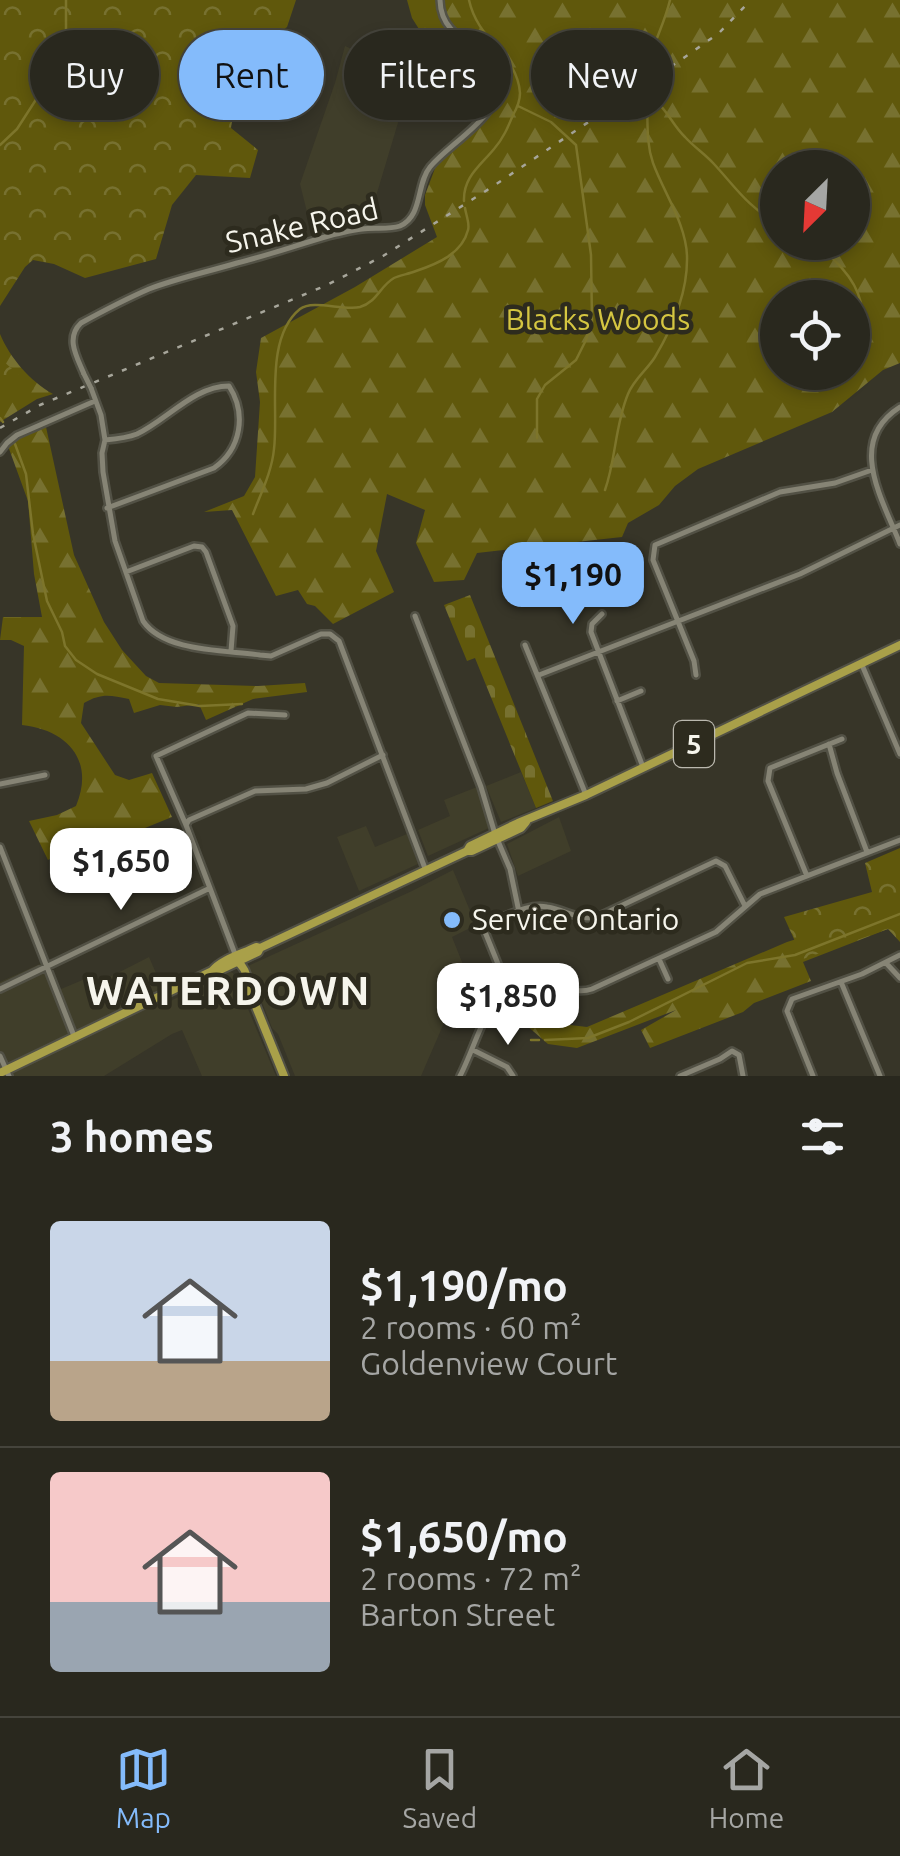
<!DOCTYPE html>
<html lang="en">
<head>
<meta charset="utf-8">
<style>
	body { margin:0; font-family:Ubuntu,sans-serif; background:#313027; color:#f1f3f6; height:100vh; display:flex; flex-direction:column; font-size:38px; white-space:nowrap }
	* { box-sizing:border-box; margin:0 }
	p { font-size:32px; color:#a5a6a4 }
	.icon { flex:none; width:55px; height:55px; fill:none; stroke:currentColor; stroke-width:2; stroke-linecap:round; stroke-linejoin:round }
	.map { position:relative; height:1076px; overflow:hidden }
	.sheet { display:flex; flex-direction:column; background:#29281e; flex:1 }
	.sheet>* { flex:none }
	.banner { position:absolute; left:30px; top:30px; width:840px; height:90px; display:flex; gap:20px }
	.needle { width:65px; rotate:204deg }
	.buttons { position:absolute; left:760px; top:150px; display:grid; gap:20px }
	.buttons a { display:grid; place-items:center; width:110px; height:110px; border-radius:50%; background:#29281e; box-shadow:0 5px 15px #0003,0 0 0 2px #45443c; font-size:50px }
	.price { position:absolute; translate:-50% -85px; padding:0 22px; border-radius:20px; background:#fff; color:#222; font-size:32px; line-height:65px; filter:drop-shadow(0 2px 5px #0008) }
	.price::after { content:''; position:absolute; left:50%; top:60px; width:30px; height:22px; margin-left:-15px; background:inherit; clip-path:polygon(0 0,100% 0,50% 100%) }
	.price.active { background:#84bbfb; color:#111 }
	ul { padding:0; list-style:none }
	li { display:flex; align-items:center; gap:30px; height:250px; padding:0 50px }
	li+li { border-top:2px solid #45443c }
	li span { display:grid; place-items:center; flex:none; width:280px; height:200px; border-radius:10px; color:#555 }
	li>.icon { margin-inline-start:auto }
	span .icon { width:120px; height:120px; fill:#fffc; stroke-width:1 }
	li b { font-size:42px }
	h2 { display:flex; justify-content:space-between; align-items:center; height:120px; padding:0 50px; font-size:42px }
	.pill { padding:0 35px; border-radius:45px; background:#29281e; box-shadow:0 5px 15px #0003,0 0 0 2px #45443c; font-size:35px; line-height:90px }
	.pill.active { background:#84bbfb; color:#111 }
	.tabs { display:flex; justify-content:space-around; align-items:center; height:140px; border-top:2px solid #45443c; background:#29281e; font-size:28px; color:#a5a6a4 }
	.tabs a { display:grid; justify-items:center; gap:5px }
	.tabs .active { color:#84bbfb }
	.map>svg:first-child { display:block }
	.built { fill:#403e2a }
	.forest { fill:url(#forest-firs); fill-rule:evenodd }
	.cemetery { fill:url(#cemetery-stones) }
	.park { fill:url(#park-crowns) }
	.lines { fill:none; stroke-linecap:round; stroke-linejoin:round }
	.stream { stroke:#7d752b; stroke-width:2.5 }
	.minor-casing { stroke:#525145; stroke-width:10 }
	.major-casing { stroke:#525145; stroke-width:12 }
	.minor { stroke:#868475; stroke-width:5 }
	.major { stroke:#a9a049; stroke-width:8 }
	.rail { stroke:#a7a69b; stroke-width:2.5; stroke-dasharray:5 10; stroke-linecap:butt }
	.minor-bridge-casing { stroke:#525145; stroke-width:10; stroke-linecap:butt }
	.minor-bridge { stroke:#868475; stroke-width:5 }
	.poi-dot { fill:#84bbfb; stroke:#2d2b1e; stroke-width:4 }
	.labels { text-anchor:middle; stroke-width:9; stroke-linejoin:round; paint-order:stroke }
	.shield { fill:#2d2b1e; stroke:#bab8ae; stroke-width:2.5 }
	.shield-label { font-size:28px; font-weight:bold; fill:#f6f5ec }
	.street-label { font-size:30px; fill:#f6f5ec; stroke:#2d2b1e }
	.park-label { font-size:30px; fill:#d5c641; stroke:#2d2b1e }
	.poi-label { font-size:30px; fill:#f6f5ec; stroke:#2d2b1e; text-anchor:start }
	.district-label { font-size:40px; font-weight:bold; letter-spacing:2.5px; fill:#f6f5ec; stroke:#2d2b1e }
</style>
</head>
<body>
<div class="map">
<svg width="900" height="1076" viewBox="0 0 900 1076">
	<defs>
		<pattern id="forest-firs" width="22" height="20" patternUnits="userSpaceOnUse" patternTransform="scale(2.5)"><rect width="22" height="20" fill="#60580c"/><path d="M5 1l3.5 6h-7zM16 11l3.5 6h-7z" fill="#777130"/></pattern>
		<pattern id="cemetery-stones" width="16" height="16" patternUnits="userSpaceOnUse" patternTransform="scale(2.5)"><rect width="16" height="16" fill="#60580c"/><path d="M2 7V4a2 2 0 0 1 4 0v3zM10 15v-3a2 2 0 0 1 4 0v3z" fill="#777130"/></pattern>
		<pattern id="park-crowns" width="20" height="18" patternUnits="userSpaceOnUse" patternTransform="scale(2.5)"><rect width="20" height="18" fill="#60580c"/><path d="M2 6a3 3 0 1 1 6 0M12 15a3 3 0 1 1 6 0" fill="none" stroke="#777130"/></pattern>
	</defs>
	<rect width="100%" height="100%" fill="#373528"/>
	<path class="built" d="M345,46L412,76L368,223L313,236L300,184L335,83Z
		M521,772L536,808L501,822L486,786Z
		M477,787L489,828L428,856L418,830L450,816L444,800Z
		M559,817L571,851L518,876L507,844Z
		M366,826L375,847L407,834L418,864L359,891L337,837Z
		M453,870L476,925L452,937L466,972L421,1076H295L278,1034L272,1028L248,966L412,891Z
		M149,957L162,987L160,1006L230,972L233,973L276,1076H202L182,1030L172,1034L104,1076H0V982L42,963L54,992L92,976L98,983Z"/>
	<path class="forest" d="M407,0H900V363L883,370L832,412L698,469L675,486L659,505L628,523L622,537L477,553L464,580L434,582L416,543L425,510L387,494L376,551L394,592L333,624L315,606L307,604L298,590L276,596L232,510L204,512L244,496L255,477L260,402L256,372L261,338L355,287L437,237L425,205V195L437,163L470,130L491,86L492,72L487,66L426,40L412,18ZM778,168H852V242H778ZM778,298H852V372H778Z
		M0,334C10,358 30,381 53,394L37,399L0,422Z
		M46,427L74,555L104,622L122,650L146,676L159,683L258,686L305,683L307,692L253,699L206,720L199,704L177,707L160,705L134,713L129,699C110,695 101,693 84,703L81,723L115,775L129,780L152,773L172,817L140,830L104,832L48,860L29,821L57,815L76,806C95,761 68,730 22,725L24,646L11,640H0L3,617H42L34,574L28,501L8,446L26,432Z
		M900,907L893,927L803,962L811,981L754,1003L743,1012L650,1048L641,1030L676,1010L577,1048L548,1044L519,1019L587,1027L787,942Z"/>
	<path class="cemetery" d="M470,595L553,801L536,808L475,658L467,661L444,605Z"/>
	<path class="park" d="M0,0H296L287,27L242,60L231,128L258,150L250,178L196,175L172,205L156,259L85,278L54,264L33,260L25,267L0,306Z
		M0,358L34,389L0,408Z
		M900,848V942L888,929L803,959L784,917L872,892L865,863Z"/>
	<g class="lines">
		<path class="stream" d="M648,97C666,105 671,124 685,137C694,147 705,154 714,164C737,189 747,206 778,224
			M518,106L551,122L576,145L591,255L592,322L586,340L576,360L545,385L537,399V438
			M0,145L17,129L37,98L57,73L66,41V0
			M464,201C463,177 480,166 494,149C503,139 508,127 513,115C517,108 520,102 520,93C517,53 478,42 469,0
			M810,242C832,255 855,277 861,303
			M0,418L3,422
			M15,444L26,474L33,534L47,601L62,632L65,646L76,660L97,674L158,699L200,706L242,704
			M605,490C616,459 615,425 628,394C634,379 647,370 655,357C673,327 688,292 687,256C686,224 664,193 653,163C646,143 648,123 647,103C647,95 644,88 645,80C648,52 664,27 670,0
			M253,514C261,493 272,471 274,449C279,409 264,338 300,309C313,299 343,311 360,307C377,302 380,286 394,278C400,275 409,274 416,271C437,264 462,254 468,230C470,224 466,215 465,208
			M531,1040H539
			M545,1040L588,1038L629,1022L747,963L795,955L900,914"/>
		<defs>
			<path id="minor" d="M84,374C77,357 65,338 81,323C103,311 126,299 149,289C178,278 207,272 237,263C269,255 300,244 332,235C342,233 352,230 362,229C374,227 388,230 400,226C423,216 416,184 430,167C452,141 499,118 500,80C501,42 441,49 440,0
				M91,388L101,415L105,440L102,453L103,472L115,541L143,621C164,652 224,650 260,655L271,656L321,634H330L339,641L426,871
				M900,407C846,441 882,498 900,544
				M105,440C116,439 127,438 137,434C167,420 194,386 229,386C247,414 241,449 214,468L107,508
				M0,452L7,443L17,435L95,401
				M126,572L194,546L202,547L206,552L233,626L231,651
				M602,614L592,624L591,632L643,767
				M415,616L481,787L495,834L510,869L519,912
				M525,645L586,795
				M862,665L900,754
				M539,675L800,574L900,525
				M696,675L694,661L653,560L655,545L780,492L835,483L872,470
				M617,701L641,691
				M829,744L837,773L867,852
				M0,784L45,775
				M186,825L189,820L255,791L306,789L327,783L383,755
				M0,847L74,1036
				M807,876L768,781L770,768L842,739
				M235,954L186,825L156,756L248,713L285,715
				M659,959L668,979
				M886,963L900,978
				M841,982L880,1076
				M0,989L208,889
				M509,991L485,932L490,922C507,916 529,903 547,907C566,910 572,918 595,918L716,861L725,866L745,906
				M473,1050L507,1067L513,1076
				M0,1056L9,1076
				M460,1076C471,1055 482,1019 494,1002C503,989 530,980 545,982C562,985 575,995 592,989L716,932L760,894L900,840
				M680,1076L720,1059L732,1051L739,1055L743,1076
				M813,1076L787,1011L792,999L862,974L900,955"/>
			<path id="major" d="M467,851L470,846L518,823L586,795L900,645
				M237,961C243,966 248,974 246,982L284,1076
				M212,971L220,970L258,952L260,948L467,851H472L521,828L526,822
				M0,1073L212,971C222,959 242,954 256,947L260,948"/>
		</defs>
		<use href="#minor" class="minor-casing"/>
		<use href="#major" class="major-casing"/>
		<use href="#minor" class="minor"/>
		<use href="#major" class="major"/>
		<path class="rail" d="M0,428L40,405L327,285L383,256L492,187L685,57L719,33L751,0"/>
		<defs>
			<path id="minor-bridge" d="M84,374L91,388"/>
		</defs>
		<use href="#minor-bridge" class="minor-bridge-casing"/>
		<use href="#minor-bridge" class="minor-bridge"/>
	</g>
	<circle class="poi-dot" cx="452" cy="920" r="10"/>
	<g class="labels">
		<rect class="shield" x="674" y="721" width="40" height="46" rx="8"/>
		<g class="shield-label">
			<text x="694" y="754">5</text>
		</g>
		<g class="street-label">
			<text transform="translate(302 226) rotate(-13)" y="10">Snake Road</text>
		</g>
		<g class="park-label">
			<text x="598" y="330">Blacks Woods</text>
		</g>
		<g class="poi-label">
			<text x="472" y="930">Service Ontario</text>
		</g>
		<g class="district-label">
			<text x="229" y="1005">WATERDOWN</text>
		</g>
	</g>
</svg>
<div class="buttons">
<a><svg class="needle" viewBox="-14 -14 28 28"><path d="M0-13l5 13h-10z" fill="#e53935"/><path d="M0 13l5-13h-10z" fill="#a5a6a4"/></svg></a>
<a><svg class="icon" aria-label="locate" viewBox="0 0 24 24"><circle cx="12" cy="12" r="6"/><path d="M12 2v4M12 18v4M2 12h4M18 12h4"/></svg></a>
</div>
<b class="price active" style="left:573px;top:627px">$1,190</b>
<b class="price" style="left:121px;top:913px">$1,650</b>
<b class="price" style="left:508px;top:1048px">$1,850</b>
<div class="banner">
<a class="pill">Buy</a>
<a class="pill active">Rent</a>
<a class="pill">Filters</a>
<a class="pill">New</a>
</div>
</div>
<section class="sheet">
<h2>3 homes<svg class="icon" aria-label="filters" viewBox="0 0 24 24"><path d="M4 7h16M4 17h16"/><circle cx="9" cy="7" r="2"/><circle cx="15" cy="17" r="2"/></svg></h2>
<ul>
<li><span style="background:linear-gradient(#c9d6e8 70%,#b9a48a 0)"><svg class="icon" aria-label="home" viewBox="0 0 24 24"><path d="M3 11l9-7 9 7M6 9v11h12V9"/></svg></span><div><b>$1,190/mo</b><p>2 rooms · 60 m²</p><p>Goldenview Court</p></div></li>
<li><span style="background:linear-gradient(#f6c9c9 65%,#9aa5b1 0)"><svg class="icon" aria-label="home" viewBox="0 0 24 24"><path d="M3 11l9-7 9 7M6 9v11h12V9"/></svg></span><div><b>$1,650/mo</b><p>2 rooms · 72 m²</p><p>Barton Street</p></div></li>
</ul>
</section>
<nav class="tabs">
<a class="active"><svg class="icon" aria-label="map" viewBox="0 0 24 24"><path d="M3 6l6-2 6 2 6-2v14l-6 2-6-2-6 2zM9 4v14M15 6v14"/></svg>Map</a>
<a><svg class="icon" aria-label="saved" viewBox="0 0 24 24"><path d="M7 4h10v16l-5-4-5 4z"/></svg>Saved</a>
<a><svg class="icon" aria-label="home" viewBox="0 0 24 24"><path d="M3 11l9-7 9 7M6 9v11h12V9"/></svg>Home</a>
</nav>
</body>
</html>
